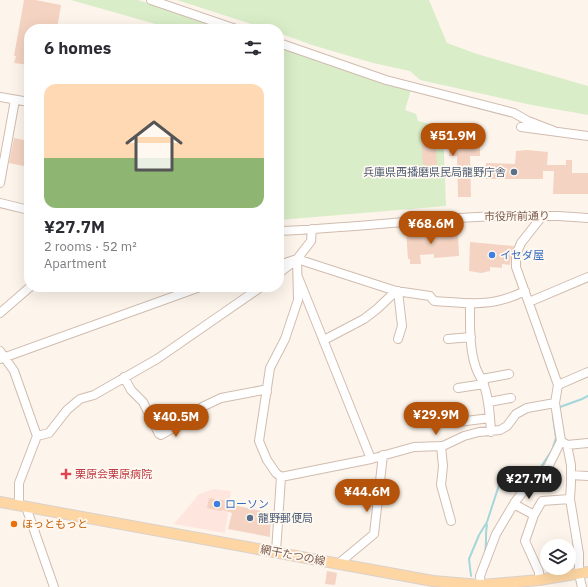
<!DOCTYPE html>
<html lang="en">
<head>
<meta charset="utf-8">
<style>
	body { margin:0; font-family:"IBM Plex Sans","Noto Sans JP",sans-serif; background:#f7f7f7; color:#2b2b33; height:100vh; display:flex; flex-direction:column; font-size:15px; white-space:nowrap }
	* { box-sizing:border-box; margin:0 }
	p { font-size:13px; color:#7c7c81 }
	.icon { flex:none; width:22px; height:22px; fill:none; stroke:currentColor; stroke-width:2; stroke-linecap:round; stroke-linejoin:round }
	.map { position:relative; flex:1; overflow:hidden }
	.drawer { position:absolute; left:24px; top:24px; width:260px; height:268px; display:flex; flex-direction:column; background:#fff; border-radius:16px; box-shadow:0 4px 16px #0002 }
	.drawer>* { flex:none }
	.controls { position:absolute; left:540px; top:539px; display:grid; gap:8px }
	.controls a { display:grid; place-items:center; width:36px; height:36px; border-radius:50%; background:#fff; box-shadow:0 4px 16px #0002; font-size:20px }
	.price { position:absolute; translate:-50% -34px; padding:0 9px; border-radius:14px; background:#b45309; color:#fff; font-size:13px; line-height:26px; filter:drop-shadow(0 1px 2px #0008) }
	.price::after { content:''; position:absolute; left:50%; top:24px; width:12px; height:9px; margin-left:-6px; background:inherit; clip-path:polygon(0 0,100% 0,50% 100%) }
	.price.active { background:#222; color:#fff }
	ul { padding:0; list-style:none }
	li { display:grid; align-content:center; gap:8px; height:212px; padding:0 20px }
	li+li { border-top:1px solid #e1e1e2 }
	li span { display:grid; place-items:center; height:124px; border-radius:12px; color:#555 }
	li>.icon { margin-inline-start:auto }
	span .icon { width:72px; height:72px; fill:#fffc; stroke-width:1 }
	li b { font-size:17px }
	h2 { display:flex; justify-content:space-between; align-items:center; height:48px; padding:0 20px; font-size:17px }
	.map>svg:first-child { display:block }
	.commercial { fill:#fee6df }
	.green { fill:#d9edc8 }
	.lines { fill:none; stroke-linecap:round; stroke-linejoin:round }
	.stream { stroke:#a4d6db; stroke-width:2 }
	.building { fill:#f4d3c2 }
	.minor-casing { stroke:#d1bcaf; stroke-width:10 }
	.major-casing { stroke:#dad1cd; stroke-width:12 }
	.minor { stroke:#fff; stroke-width:8 }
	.major { stroke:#fdd6a3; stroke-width:10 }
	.service-dot { fill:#5c6f8a; stroke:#fff9f2; stroke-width:1.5 }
	.shop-dot { fill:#3f7fe0; stroke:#fff9f2; stroke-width:1.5 }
	.health-dot { fill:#e0444e; stroke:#fff9f2; stroke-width:1.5 }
	.food-dot { fill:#e8710a; stroke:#fff9f2; stroke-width:1.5 }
	.labels { text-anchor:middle; stroke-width:3.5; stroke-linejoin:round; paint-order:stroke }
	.service-label { font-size:11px; fill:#4e5e75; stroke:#fff9f2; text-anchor:end }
	.street-label { font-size:11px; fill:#7b5a4c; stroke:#fff9f2 }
	.shop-label { font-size:11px; fill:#366cbe; stroke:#fff9f2; text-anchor:start }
	.health-label { font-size:11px; fill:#be3a42; stroke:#fff9f2; text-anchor:start }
	.food-label { font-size:11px; fill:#c56008; stroke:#fff9f2; text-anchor:start }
</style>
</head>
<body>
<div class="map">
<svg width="588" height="587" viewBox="0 0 588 587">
	<rect width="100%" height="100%" fill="#fdf5eb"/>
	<path class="commercial" d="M214,489L231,491L225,533L174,524L199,494Z"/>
	<path class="green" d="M71,0H138L228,29H173Z
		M177,0H429L447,43L477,54L588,86V115L532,105L420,80L410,71L373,63L312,45L279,33V29H267Z
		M279,47L411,90L405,110L416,114L418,121L443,127L446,206L279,220Z"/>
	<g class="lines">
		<path class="stream" d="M560,407L582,399L588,396
			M539,470L552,450L556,438L553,417
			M485,552C487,542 485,534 487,525
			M471,576L469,559L479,535L487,522L500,482L505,475C515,473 528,479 535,473"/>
	</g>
	<path class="building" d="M24,0H35L61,5L57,29H29V65L14,63L16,56H14Z
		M440,136L480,138V156H470L471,197H458L457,156H449V149H436L437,165L423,166L421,137Z
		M14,138L29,141V167L9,163Z
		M527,150L548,152L547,165H566V160H572V173H588V194H553L554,171H543V179H485L486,163L515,164L516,151Z
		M424,226L425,229H427L428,235L458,232L459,256L434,258V254L420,255L421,264H410V259H408L406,231L416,230V227Z
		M470,242L514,246L511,255L510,265L502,264V268L490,267V271L481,273L469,271Z
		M209,498L228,501V504L271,513L270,537L228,529L232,513L223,510L220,511L207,508Z
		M327,571L337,573L335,585L325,584Z"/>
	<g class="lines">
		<defs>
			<path id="minor" d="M151,0L236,29
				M279,43L386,80L514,113L528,121L554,131
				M0,97L29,102
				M521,127L588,136
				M0,183L15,100
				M0,203L29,210
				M279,231C382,227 485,209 588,218
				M279,265L297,259L396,291L430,296L434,301C456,302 479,306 501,300C509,298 517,295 525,291
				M279,273L297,259L311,241L312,229
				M298,277L371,459L414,447L443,446L464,436L479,432L500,430L507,426L516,414L527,408L555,403
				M529,302L588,277
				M470,303C470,324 469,348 476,368C478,374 482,379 484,385C489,400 490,416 491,432
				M0,313L30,287
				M398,339L402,326L398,291
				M448,339L471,337
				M324,340L364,319L377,309L396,291
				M0,351L14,371L37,436
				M0,359L200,287
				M124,377L131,390L143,402L159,434L161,435L185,421L202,407L221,398L263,390L267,392
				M482,379L509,374
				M558,385L588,372
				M458,388L484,384
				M489,402L511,398
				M458,422L490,418
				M561,441L567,445L571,465V483L570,499L579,554V574L582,587
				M567,445L588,443
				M441,446L443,466L441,485L451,521
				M571,475L588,476
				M281,477L371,459
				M514,504L534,515
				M19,505V483L37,436L49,433L67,410L80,399L94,395L157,359L261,287
				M26,507L54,587
				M276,552L281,477L276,473L267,460L259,441L270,368L285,339L298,300L297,259
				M338,564L374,534L383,455
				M539,580V572L525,541L534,515L542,501L570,499
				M481,587L480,576L496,534L515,502L528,485L548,467L561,441L555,403L558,385L516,267V255L521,243L543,215"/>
			<path id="major" d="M0,502L433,581L481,585L539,580L588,572"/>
		</defs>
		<use href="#minor" class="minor-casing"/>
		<use href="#major" class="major-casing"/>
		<use href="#minor" class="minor"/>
		<use href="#major" class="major"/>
	</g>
	<g class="service-dot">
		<circle cx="514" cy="172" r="4"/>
		<circle cx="250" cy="518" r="4"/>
	</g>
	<g class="shop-dot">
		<circle cx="492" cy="255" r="4"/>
		<circle cx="217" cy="504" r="4"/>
	</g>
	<path class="health-dot" d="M64 468h4v4h4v4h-4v4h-4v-4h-4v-4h4z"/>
	<circle class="food-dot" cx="14" cy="524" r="4"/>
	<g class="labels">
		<g class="service-label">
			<text x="506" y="176">兵庫県西播磨県民局龍野庁舎</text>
			<text x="258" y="522" text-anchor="start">龍野郵便局</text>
		</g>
		<g class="street-label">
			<text transform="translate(517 216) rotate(-1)" y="4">市役所前通り</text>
			<text transform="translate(293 555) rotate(11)" y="4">網干たつの線</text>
		</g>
		<g class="shop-label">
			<text x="500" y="259">イセダ屋</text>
			<text x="225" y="508">ローソン</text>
		</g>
		<g class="health-label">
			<text x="75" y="478">栗原会栗原病院</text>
		</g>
		<g class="food-label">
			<text x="22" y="528">ほっともっと</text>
		</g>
	</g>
</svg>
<div class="controls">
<a><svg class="icon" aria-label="layers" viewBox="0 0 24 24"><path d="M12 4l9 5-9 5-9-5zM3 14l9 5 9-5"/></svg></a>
</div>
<b class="price" style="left:453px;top:157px">¥51.9M</b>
<b class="price" style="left:431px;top:245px">¥68.6M</b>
<b class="price" style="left:436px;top:436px">¥29.9M</b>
<b class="price" style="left:176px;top:438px">¥40.5M</b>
<b class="price active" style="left:529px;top:500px">¥27.7M</b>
<b class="price" style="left:367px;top:513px">¥44.6M</b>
<section class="drawer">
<h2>6 homes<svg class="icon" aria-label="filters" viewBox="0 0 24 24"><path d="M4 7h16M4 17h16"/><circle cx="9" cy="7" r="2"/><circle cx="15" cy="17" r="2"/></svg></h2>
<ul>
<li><span style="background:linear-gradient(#ffd9b3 60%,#8fb573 0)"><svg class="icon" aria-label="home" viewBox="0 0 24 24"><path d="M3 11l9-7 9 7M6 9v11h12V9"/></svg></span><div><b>¥27.7M</b><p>2 rooms · 52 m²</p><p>Apartment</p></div></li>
</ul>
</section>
</div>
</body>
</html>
